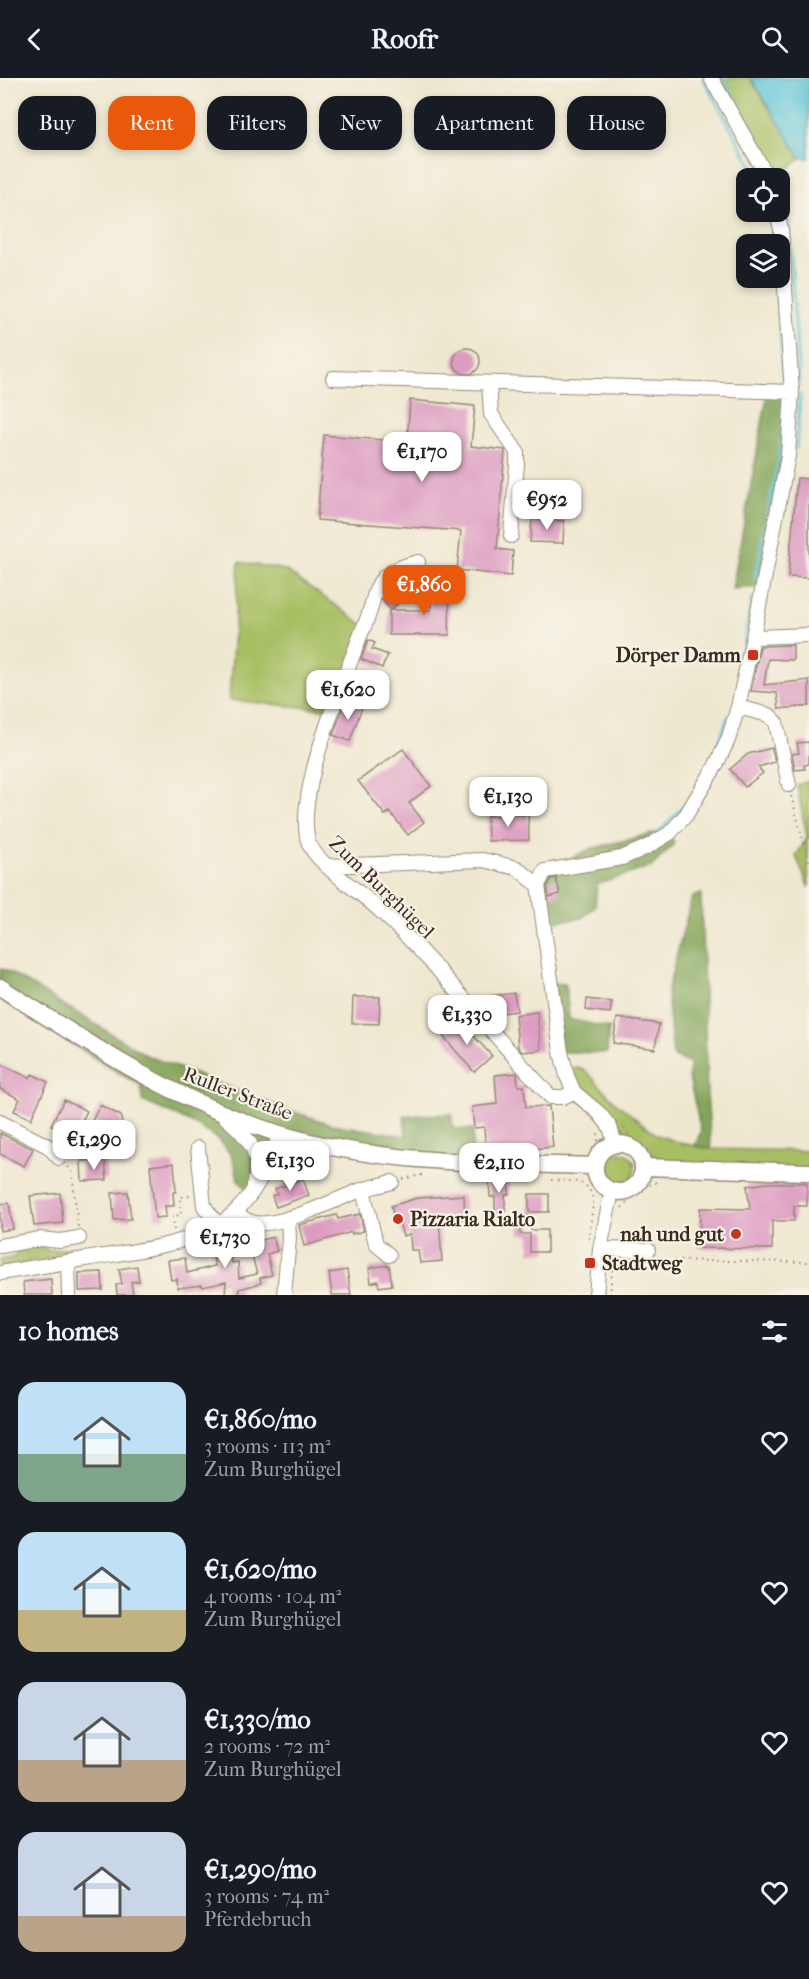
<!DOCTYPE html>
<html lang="en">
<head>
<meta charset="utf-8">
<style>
	body { margin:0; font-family:"IM FELL French Canon",serif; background:#20242c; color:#f1f3f6; height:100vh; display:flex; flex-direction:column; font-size:22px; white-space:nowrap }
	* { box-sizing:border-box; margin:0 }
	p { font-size:20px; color:#9ea1a6 }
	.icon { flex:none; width:33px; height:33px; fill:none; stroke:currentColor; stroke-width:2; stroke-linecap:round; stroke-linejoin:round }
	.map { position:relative; height:1217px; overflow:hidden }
	.sheet { display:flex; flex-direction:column; background:#171b24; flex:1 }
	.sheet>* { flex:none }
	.guide { position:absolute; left:18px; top:18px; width:774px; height:54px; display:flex; gap:12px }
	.controls { position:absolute; left:736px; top:90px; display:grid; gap:12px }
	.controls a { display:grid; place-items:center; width:54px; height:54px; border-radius:12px; background:#171b24; box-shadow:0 3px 9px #0003; font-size:30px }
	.price { position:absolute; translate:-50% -51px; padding:0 14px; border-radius:12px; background:#fff; color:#222; font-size:20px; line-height:39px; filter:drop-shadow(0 2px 3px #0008) }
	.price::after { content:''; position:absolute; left:50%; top:36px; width:18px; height:14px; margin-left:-9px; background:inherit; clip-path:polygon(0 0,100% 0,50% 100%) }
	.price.active { background:#ea580c; color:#fff }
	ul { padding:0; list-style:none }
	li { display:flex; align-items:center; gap:18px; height:150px; padding:0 18px }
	li span { display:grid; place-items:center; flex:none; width:168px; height:120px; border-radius:18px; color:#555 }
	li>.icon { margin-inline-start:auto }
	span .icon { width:72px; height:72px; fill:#fffc; stroke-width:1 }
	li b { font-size:26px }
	h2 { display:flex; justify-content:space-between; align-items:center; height:72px; padding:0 18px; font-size:26px }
	.tag { padding:0 21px; border-radius:18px; background:#171b24; box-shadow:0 3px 9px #0003; font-size:21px; line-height:54px }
	.tag.active { background:#ea580c; color:#fff }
	header { display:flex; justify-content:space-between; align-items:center; height:78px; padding:0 18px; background:#171b24; font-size:27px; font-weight:700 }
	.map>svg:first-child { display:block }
	.green { fill:#a7bf64; stroke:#717441; stroke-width:1.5 }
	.forest { fill:#85a65a; stroke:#60683c; stroke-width:1.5 }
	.water { fill:#5bc5d7; stroke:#4b787a; stroke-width:1.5 }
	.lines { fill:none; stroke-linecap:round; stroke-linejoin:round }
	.stream { stroke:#5bc5d7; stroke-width:3 }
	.building { fill:#dd9bc1 }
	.minor-casing { stroke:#958977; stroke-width:16 }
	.major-casing { stroke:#958977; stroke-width:19 }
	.path { stroke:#958977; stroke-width:2; stroke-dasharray:1.5 4.5; stroke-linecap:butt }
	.minor { stroke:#fff; stroke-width:14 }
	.major { stroke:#fff; stroke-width:16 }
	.poi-dot { fill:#c8321e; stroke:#f7f3e8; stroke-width:2 }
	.labels { text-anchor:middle; stroke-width:4.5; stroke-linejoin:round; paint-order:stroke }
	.poi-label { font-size:20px; font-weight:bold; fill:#3b2a1e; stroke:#f7f3e8; text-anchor:end }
	.street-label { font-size:20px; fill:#3b2a1e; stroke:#f7f3e8 }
</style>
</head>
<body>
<header><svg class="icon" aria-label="back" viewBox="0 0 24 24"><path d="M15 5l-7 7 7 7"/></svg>Roofr<svg class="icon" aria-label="search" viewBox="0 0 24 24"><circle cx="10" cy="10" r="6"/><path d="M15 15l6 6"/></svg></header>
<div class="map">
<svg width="809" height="1217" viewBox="0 0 809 1217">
	<rect width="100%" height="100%" fill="#f7f3e8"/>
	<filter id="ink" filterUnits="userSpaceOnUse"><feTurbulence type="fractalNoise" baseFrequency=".0167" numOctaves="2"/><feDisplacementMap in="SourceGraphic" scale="12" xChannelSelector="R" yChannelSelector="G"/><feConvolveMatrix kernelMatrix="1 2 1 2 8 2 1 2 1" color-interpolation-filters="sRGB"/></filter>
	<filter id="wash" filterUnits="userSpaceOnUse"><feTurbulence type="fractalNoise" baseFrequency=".008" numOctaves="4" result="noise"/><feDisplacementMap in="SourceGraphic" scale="24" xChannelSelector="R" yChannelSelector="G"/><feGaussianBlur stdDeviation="1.35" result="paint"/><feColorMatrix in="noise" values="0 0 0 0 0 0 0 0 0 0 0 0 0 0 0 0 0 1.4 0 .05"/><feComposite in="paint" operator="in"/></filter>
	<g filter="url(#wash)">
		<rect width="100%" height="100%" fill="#efe8d0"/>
		<path class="green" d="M711,0H750L801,80L776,100H768Z
			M239,484L285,492L365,548L334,632L229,622Z
			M809,703V760L807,761L809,810L796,778L807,760L797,707Z
			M576,990L584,992L590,997L615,1024L657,1057L681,1065L711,1071L809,1073V1094L661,1090V1081C645,1074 632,1062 622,1048L610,1049L574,1014L571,991Z
			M603 1090a16 16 0 1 1 32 0a16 16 0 1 1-32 0Z
			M40,1166L49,1173L76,1169L77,1176L0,1189V1182L15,1179L18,1169Z"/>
		<path class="forest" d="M768,313L792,314L762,509L732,511Z
			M654,755H670L674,766L651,789L597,806L595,829L582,840L543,845L545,793L590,771Z
			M701,816L707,1015L711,1071L695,1068L701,1053L689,1000L690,986L673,978L667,914L692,819Z
			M0,891L6,892L148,978L288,1032L331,1046L406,1058L404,1038L452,1036L453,1051H473L472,1085L281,1056L252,1115L238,1103C237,1093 235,1085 230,1076C215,1050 168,1035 142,1023L141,1007L120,996L0,921Z
			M552,905L566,906L569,941L609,950L607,975L561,974Z"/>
		<path class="water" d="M751,0H809V80H801Z"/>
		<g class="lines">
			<path class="stream" d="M703,0L759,100
				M723,0L771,85L778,100
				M780,107L788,136L799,306
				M770,134L775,166
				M777,200L783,301
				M796,371L800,317
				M755,500L783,359V324
				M741,583L752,520
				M715,675L728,639
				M658,755L685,727
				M552,783H567"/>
		</g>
		<g id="blocks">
			<path class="building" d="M454 283a13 13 0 1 1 26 0a13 13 0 1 1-26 0Z
				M410,322L475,328L471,368L505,372L497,471L513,473L511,498L457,492L461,453L317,442L324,357L407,364Z
				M797,400L809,401V500L788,499Z
				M532,441L564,443L563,465L530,464Z
				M402,499L413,510L391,532L382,522L383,521L387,510Z
				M431,505H450L449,557H389V532H431Z
				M368,562L375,565L372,571L388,577L382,590L361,581Z
				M793,567V582L768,581L764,607L809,602V628L779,631L777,615L751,613L760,568Z
				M345,624L362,629L350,663L333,657Z
				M809,664V686L804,687L805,691L795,692L792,676L799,675L797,665Z
				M772,670L775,684L758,689L763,695L745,709L730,691L748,676Z
				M403,671L431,708L409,725L424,744L408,757L390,734L385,737L358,703Z
				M528,737L529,762L488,763L487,738Z
				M556,800L560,816L549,819L547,809L551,801Z
				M514,915L517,933L494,936L491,918Z
				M353,919H380L379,946L352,945Z
				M587,921L612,924L610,935L586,932Z
				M537,934L541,972L522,974L518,969L515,937Z
				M617,940L659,946L655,971L613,965Z
				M460,943L492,978L474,994L443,958Z
				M0,986L30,1000L32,996L48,1004L31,1041L14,1033L20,1021L0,1011Z
				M517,995L518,1008H524L526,1029L549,1028L553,1069L486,1075L484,1049L474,1050L472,1029L497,1026L495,997Z
				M64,1022L87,1033L74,1058L51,1047Z
				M100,1027L121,1038L124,1067L105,1068L103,1047L92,1043Z
				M0,1055L33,1071L24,1088L0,1076Z
				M105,1082L107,1102L82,1103L81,1083Z
				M174,1085L176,1114H173L174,1128H165L166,1139L155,1140L150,1088Z
				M292,1098L294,1104L303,1101L309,1117L276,1129L272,1118L277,1116L275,1111L286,1107L283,1102Z
				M489,1103H509V1116L505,1117V1133L495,1134V1119H490Z
				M767,1105H807V1128H794V1143H772V1171L699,1170L700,1130L750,1131L747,1108Z
				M128,1114L131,1141L114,1142L112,1115Z
				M60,1115L63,1145L34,1148L30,1118Z
				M529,1116H549V1134H529Z
				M464,1117L465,1141L439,1142L442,1183L420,1185L418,1172H411L410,1156L403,1158L398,1141L395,1143L391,1128L417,1120Z
				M9,1125L13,1151L0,1153V1126Z
				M360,1136L364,1153L352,1156V1154L304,1168L299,1147L336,1137L338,1141Z
				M520,1137H531V1152H547V1174H530V1156H520Z
				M273,1159L277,1173L267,1176L272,1197L260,1200L261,1205L239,1211V1217H225L226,1204L203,1209L202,1207L178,1210L177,1201L171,1202L168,1182L185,1180L187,1195L215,1188L211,1171L229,1169L232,1185L238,1184L239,1200L257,1196L252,1178L256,1176L253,1164Z
				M389,1187L392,1207L379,1209L378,1203L371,1205L369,1190Z
				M137,1188L139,1203L131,1204L133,1217H117L116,1207L122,1206L119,1191Z
				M347,1192L351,1217H332L329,1195Z
				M102,1194L103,1212L79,1213V1195Z
				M51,1201L52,1217H24L23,1204Z"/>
		</g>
	</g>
	<g filter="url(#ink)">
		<use href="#blocks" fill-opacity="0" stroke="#958977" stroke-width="1.5"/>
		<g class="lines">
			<defs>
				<path id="minor" d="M711,0L768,100
					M333,300L792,314
					M489,305L491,336L517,374V386L511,458
					M418,484C365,497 381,515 362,553C344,603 295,713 308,763C314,784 359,813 376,829C440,887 492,957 551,1019H563L574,1014
					M753,559L809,557
					M738,629L769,637L776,644L789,707
					M326,788L483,782L517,790L538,807
					M225,1039C248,1058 263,1075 254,1107
					M0,1044L48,1068L59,1080
					M615,1066L610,1049L599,1035L574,1014L567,998L561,974L538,807L545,793L622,780L647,769L670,755L686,737L715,689L728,662L738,629L753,559L788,378L792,314L781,152L777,134
					M198,1070L204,1128L217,1146
					M363,1112L376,1166L389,1177
					M236,1134C241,1139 247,1144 255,1145C282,1149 334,1122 361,1112C371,1109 382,1107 392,1104
					M0,1168L40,1161L60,1163L79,1160
					M600,1171L648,1172
					M68,1184L69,1217
					M0,1195C30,1190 61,1185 91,1180C136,1173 205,1166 238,1131C259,1110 269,1083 280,1056
					M284,1217L289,1160L288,1140
					M596,1217L600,1171L612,1112"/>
				<path id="major" d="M0,909C89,966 178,1025 280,1056C382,1087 490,1085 595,1088
					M595 1090a24 24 0 1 1 48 0a24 24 0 1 1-48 0Z
					M643,1089L809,1094"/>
			</defs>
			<use href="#minor" class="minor-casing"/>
			<use href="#major" class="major-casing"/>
			<path class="path" d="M791,718L809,783
				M624,1050C631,1060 640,1068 649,1076
				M592,1073L598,1065V1054
				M282,1081L302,1076
				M68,1089L72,1093L78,1150
				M403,1101L426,1096
				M551,1102C571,1103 592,1100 593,1125L597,1126
				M622,1130C631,1118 643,1108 657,1104
				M174,1152L173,1138L181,1137L180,1119L190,1118
				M589,1161L593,1125
				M656,1182L809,1184
				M610,1217L613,1182"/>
			<use href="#minor" class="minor"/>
			<use href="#major" class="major"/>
		</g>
	</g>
	<g class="poi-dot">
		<rect x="747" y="571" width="12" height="12" rx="3"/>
		<circle cx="398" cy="1141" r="6"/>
		<circle cx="736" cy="1156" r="6"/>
		<rect x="584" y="1179" width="12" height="12" rx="3"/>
	</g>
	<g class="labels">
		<g class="poi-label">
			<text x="741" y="584">Dörper Damm</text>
			<text x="410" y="1148" text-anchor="start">Pizzaria Rialto</text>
			<text x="724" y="1163">nah und gut</text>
			<text x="602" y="1192" text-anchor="start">Stadtweg</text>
		</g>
		<g class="street-label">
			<text transform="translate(382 809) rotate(44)" y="7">Zum Burghügel</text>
			<text transform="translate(238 1015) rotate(21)" y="7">Ruller Straße</text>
		</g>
	</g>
</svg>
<div class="controls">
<a><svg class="icon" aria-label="locate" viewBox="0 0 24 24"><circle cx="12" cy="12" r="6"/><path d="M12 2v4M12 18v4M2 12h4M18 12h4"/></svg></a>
<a><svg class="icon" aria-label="layers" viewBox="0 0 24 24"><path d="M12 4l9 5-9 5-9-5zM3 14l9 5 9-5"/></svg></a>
</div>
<b class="price" style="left:422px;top:405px">€1,170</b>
<b class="price" style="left:547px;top:453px">€952</b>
<b class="price active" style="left:424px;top:538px">€1,860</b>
<b class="price" style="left:348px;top:643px">€1,620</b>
<b class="price" style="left:508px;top:750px">€1,130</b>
<b class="price" style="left:467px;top:968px">€1,330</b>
<b class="price" style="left:94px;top:1093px">€1,290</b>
<b class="price" style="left:290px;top:1114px">€1,130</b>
<b class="price" style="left:499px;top:1116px">€2,110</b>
<b class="price" style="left:225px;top:1191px">€1,730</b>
<div class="guide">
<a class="tag">Buy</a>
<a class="tag active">Rent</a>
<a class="tag">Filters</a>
<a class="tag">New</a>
<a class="tag">Apartment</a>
<a class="tag">House</a>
</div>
</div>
<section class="sheet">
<h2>10 homes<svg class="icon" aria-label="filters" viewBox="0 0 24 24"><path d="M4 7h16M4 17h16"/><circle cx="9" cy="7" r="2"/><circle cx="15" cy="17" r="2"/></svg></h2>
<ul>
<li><span style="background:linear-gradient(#bfe0f5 60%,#7fa58c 0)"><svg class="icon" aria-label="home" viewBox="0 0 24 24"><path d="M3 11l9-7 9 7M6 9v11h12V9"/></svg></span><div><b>€1,860/mo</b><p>3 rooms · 113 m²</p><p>Zum Burghügel</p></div><svg class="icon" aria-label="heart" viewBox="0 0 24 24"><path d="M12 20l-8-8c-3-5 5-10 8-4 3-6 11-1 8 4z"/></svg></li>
<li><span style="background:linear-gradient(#bfe0f5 65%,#c2b280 0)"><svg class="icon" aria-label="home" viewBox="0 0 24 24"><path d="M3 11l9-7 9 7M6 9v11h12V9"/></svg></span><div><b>€1,620/mo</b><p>4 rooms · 104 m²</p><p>Zum Burghügel</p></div><svg class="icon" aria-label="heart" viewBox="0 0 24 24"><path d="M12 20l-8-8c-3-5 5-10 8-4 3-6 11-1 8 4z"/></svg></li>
<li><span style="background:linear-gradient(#c9d6e8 65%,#b9a48a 0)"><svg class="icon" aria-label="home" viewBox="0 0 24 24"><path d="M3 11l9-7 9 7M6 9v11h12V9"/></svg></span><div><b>€1,330/mo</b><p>2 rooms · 72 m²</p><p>Zum Burghügel</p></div><svg class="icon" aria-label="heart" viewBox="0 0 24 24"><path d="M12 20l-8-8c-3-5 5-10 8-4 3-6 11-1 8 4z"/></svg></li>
<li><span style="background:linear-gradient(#c9d6e8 70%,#b9a48a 0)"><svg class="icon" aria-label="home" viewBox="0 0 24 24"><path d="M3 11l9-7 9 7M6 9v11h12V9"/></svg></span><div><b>€1,290/mo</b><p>3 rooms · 74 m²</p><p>Pferdebruch</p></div><svg class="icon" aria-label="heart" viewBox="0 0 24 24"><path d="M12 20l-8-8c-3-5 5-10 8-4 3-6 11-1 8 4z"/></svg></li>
</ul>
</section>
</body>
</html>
